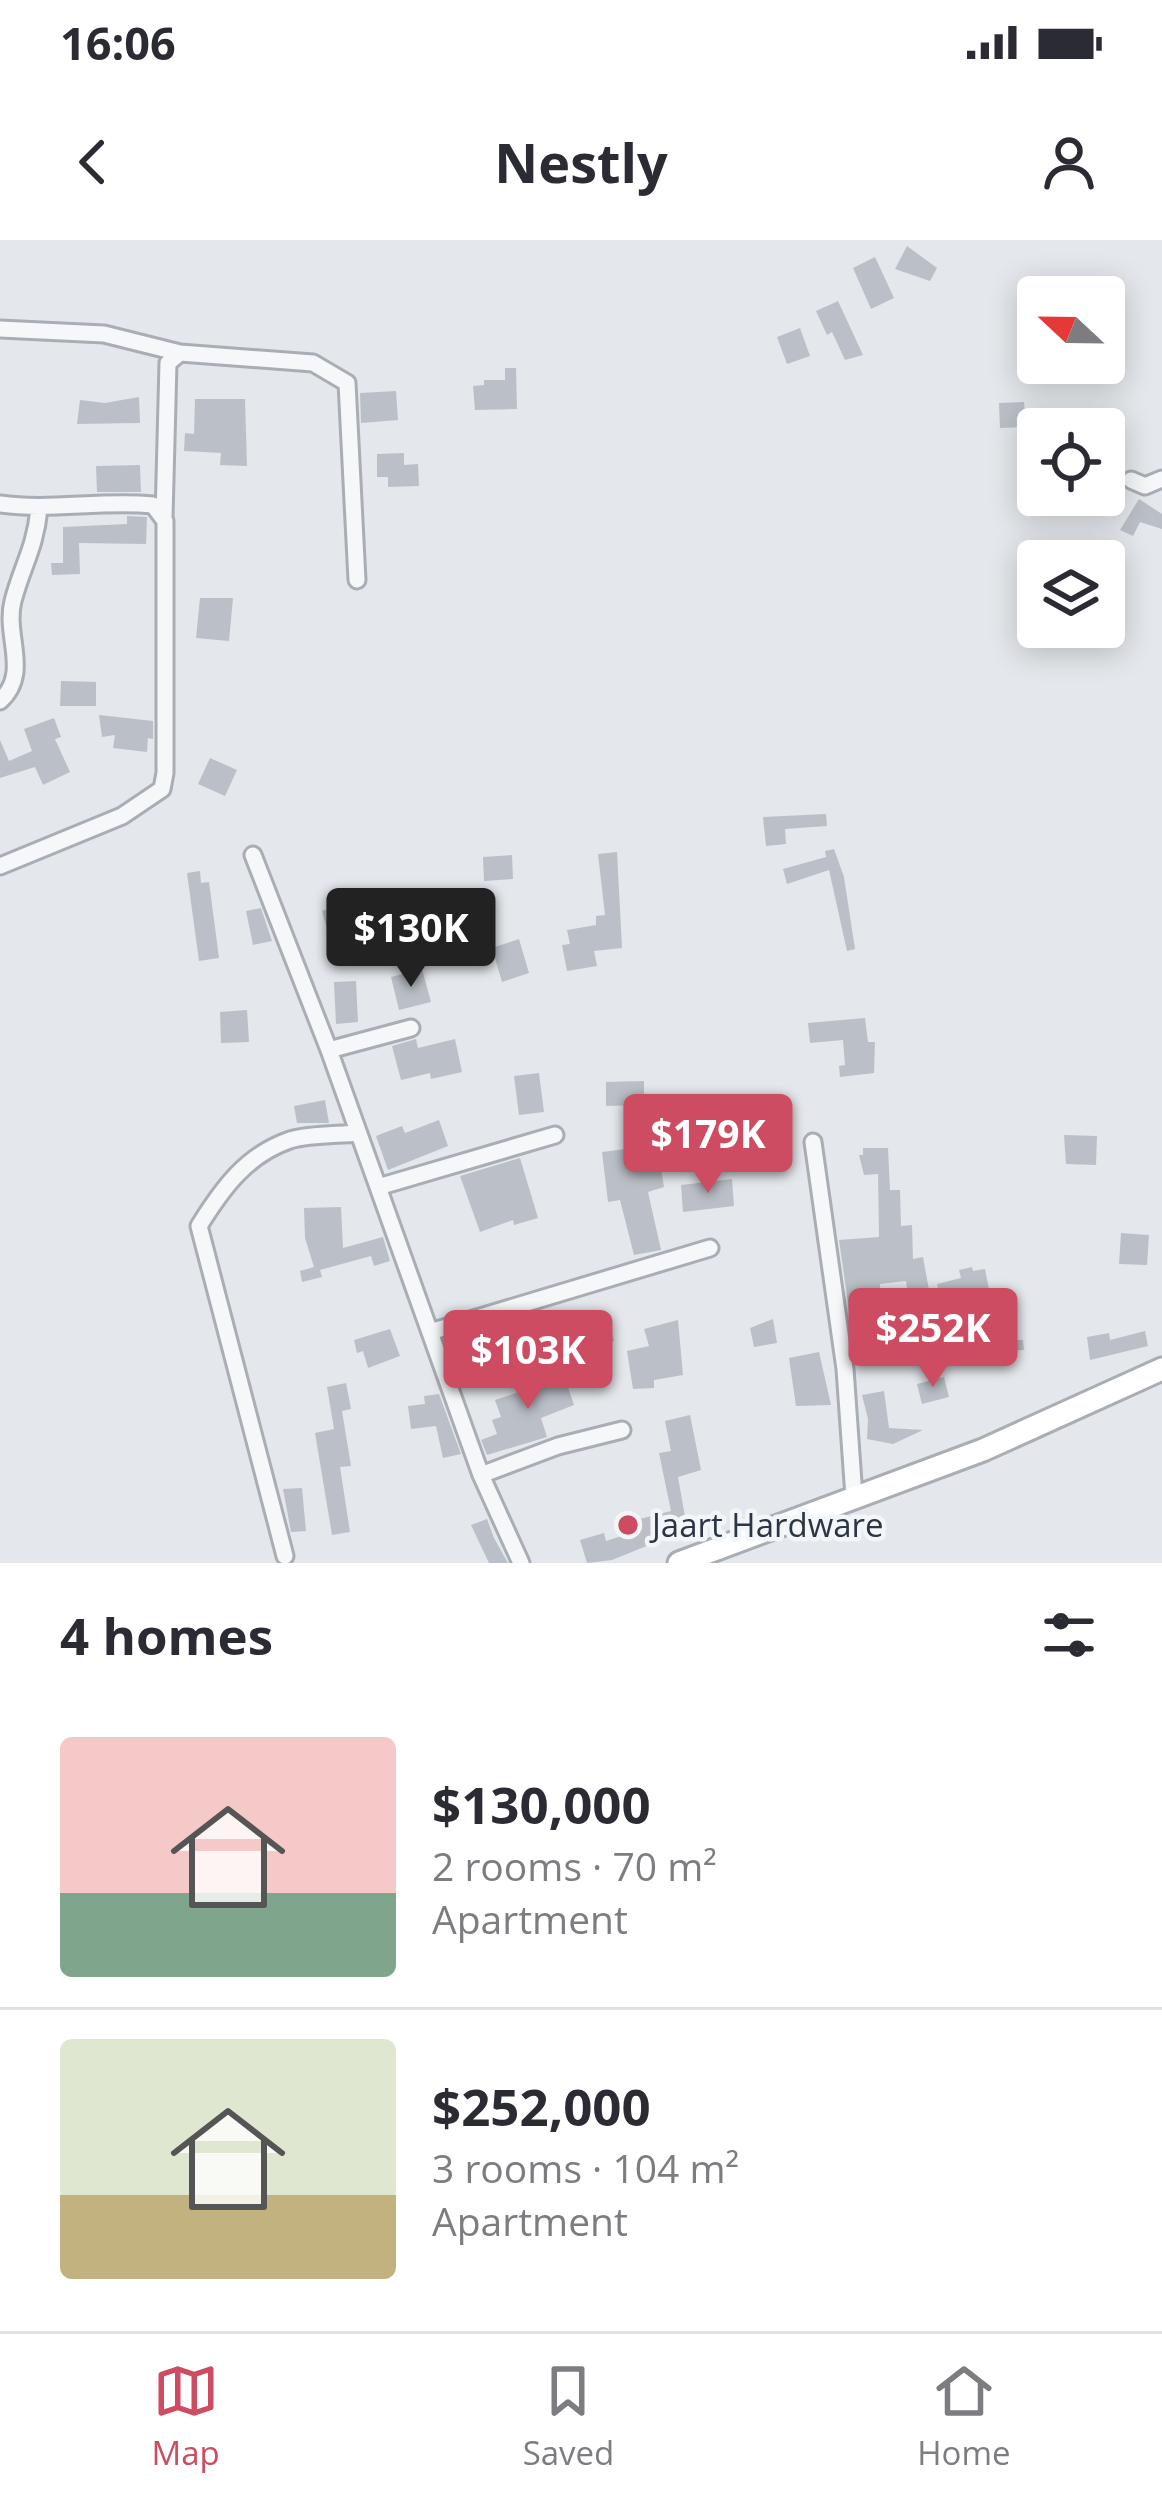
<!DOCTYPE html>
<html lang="en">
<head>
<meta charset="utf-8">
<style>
	body { margin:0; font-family:"Open Sans",sans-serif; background:#f2f2f3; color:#2b2b33; height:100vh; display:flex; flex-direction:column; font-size:45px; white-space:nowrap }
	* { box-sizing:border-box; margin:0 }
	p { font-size:39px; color:#7c7c81 }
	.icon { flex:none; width:66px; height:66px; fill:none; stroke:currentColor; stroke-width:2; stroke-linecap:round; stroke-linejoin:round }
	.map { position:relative; height:1323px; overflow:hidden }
	.drawer { display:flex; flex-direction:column; background:#fff; flex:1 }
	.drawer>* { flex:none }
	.needle { width:78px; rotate:292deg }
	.buttons { position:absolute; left:1017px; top:36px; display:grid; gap:24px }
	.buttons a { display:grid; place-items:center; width:108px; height:108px; border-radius:12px; background:#fff; box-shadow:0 6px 30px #0003; font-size:60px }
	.price { position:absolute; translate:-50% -102px; padding:0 27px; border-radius:12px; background:#cd4c62; color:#fff; font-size:39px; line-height:78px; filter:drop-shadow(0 3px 6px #0008) }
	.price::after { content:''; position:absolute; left:50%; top:72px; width:36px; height:27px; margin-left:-18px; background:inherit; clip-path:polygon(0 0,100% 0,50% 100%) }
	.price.on { background:#222; color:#fff }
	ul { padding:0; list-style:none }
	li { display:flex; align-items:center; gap:36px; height:300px; padding:0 60px }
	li+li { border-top:3px solid #e1e1e2 }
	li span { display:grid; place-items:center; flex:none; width:336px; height:240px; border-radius:12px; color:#555 }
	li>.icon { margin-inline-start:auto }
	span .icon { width:144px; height:144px; fill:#fffc; stroke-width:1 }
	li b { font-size:51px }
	h2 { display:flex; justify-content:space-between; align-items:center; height:144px; padding:0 60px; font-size:51px }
	.status { display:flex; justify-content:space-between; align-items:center; height:84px; padding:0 60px; background:#fff; direction:ltr }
	.status svg { height:33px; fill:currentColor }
	header { display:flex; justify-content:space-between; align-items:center; height:156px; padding:0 60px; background:#fff; font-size:54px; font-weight:700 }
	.dock { display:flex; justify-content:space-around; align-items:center; height:168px; border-top:3px solid #e1e1e2; background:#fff; font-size:33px; color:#7c7c81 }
	.dock a { display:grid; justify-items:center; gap:6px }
	.dock .on { color:#cd4c62 }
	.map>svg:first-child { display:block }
	.building { fill:#bbc0c8 }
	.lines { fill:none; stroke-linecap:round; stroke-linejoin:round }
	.street-casing { stroke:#a9aeb5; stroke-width:21 }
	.secondary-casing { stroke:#a9aeb5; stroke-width:27 }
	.street { stroke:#f6f7f9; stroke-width:15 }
	.secondary { stroke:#fff; stroke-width:21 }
	.poi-dot { fill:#cd4c62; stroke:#f3f6f8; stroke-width:4.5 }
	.labels { text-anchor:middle; stroke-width:9; stroke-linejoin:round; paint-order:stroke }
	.poi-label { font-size:33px; fill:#2b3543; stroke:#f3f6f8; text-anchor:start }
</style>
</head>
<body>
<div class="status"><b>16:06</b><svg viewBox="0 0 49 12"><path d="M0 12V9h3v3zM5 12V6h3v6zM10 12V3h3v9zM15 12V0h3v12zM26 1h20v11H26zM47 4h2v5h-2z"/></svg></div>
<header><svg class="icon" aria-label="back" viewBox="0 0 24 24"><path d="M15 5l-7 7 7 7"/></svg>Nestly<svg class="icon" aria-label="person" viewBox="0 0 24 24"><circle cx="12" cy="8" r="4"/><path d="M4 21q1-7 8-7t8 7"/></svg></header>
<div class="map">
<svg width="1162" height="1323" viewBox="0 0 1162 1323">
	<rect width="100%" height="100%" fill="#e4e7eb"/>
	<path class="building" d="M907,6L937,28L930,41L895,29Z
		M875,17L894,58L871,69L853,28Z
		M838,61L863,115L845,120L832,92L827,95L816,71Z
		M800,88L810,116L787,124L777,97Z
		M505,128H516L517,169L475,170L473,146L484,145V140H505Z
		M396,151L398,180L361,183L360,153Z
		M139,157L140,183L77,184L80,160L105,163Z
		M195,159H245L247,226L220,225L221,213L184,211L185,193L194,194Z
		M1024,162L1026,187L1000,188L999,163Z
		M404,213V225L418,224L419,246L388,247V237H377V214Z
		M140,225L141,252H97L96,226Z
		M1139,259L1162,274V289L1140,282L1133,296L1120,290Z
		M127,276L147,277L146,304L79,303L80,334L52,335L51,323H63V287L127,284Z
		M200,358H233L229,401L196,398Z
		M61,441L96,442V466H60Z
		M99,475L153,481V499L148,498L147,512L113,508L115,495L102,497Z
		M54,478L61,497L55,499L70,532L43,545L35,527L0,538V500L9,521L32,511L24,489Z
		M210,518L237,530L225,556L198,544Z
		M826,574L827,586L785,589L786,604L766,606L763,577Z
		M834,609L844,637L855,709L847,711L829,630L787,644L783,629L826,617L825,611Z
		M617,612L622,708L594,711L597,726L567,731L562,705L570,704L567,690L596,685V676L605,675L598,614Z
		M512,615L513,639L484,641L483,617Z
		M200,631L201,643L209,642L219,718L199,721L187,633Z
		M347,655L359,699L332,707L322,671L334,667L332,660Z
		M261,668L272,701L253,705L246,671Z
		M519,699L529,733L502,742L492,708Z
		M422,729L431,762L399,770L391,737Z
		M356,741L358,782L336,784L334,742Z
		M247,770L249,802L221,803L220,772Z
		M865,778L868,802H875L874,833L840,837L839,826L845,825L843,800L810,803L808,783Z
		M416,799L418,808L455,799L462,832L431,839L430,833L401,840L392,806Z
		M539,833L544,872L519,875L514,836Z
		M644,841V865L606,866V842Z
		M325,860L329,883H297L294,866Z
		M439,880L448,906L388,930L376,896L402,886L405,893Z
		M1064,895L1097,896L1096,925L1066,924Z
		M657,905L664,947L648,952L661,1010L634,1015L620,960L608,962L602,912Z
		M863,908H888L890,950H900L901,986L912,985L913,1019L923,1017L929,1050L908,1054L906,1041L880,1044V1048L860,1050L863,1075L850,1077L839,1000L879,997L878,934L864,935L859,915H863Z
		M520,918L538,978L514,985L513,980L480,992L460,936Z
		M732,939L734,966L683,972L681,945Z
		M341,967L343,1008L383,997L390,1021L374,1026L371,1016L320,1030L322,1037L302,1042L300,1031L314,1027L305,998L304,968Z
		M1121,993L1149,995L1147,1025L1119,1024Z
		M972,1027L973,1031L985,1029L999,1100H1023L1024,1110L1000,1111V1117L952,1120L937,1044L961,1038L959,1030Z
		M594,1072L596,1081L608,1078L614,1101L574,1112L564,1081Z
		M773,1079L777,1103L754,1107L750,1088Z
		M678,1080L683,1135L654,1140V1148L633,1149L627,1111L649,1106L644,1089Z
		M390,1089L400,1116L368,1128L363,1111L357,1113L354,1100Z
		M1145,1091L1148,1106L1090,1120L1087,1097L1109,1093L1110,1100Z
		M819,1112L831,1165L796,1166L789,1118Z
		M553,1128L558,1141L565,1138L574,1165L541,1178L547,1197L487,1215L481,1200L497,1194L492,1180L501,1177L495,1160L531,1148L527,1138Z
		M944,1137L949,1157L922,1164L917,1144Z
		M346,1143L351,1169L342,1171L351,1226L340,1227L350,1292L332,1295L315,1193L334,1189L327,1147Z
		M884,1151L889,1188L923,1190L893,1204L867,1199L868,1179L862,1155Z
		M439,1154L461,1214L443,1218L436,1186L411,1189L408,1166L425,1164L424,1156Z
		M690,1175L701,1230L678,1237L687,1288L652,1298L654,1303L612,1320L587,1323L580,1300L604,1293L606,1301L634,1292L632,1288L642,1285L640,1279L671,1271L659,1213L671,1211L665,1181Z
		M302,1248L306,1291L291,1292L283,1249Z
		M487,1279L494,1298L508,1323H489L471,1285Z"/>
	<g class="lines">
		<defs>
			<path id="street" d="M0,89L104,94L180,113
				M1131,240L1145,246L1162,239
				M0,264C50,271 101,260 153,265L165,281V533L162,549L122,576L0,626
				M164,278L168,123L180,113L313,123L347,143L357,340
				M0,461C31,433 4,396 13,361C22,326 35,309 39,269
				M253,615L329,810L481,1235L521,1323
				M329,810L411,788
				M813,902L845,1129L854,1257
				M378,947L555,895
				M430,1092L710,1008
				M481,1235L558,1206L622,1190
				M285,1316L199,986C222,949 246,915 290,900C310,894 337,895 358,893"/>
			<path id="secondary" d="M679,1323L983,1210L1162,1129"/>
		</defs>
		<use href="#street" class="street-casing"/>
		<use href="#secondary" class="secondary-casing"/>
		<use href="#street" class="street"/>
		<use href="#secondary" class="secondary"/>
	</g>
	<circle class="poi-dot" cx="628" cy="1285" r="12"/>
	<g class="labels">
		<g class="poi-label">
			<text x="652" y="1297">Jaart Hardware</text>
		</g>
	</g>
</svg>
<div class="buttons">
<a><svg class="needle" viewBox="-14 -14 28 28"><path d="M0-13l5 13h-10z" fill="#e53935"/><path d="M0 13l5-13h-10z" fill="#7c7c81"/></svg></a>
<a><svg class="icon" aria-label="locate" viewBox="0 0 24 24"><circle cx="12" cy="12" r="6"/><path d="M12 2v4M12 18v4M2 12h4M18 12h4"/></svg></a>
<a><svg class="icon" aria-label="layers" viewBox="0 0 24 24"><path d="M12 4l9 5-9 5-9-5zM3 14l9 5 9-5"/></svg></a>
</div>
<b class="price on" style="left:411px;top:750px">$130K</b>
<b class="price" style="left:708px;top:956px">$179K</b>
<b class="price" style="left:933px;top:1150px">$252K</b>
<b class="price" style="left:528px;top:1172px">$103K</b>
</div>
<section class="drawer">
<h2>4 homes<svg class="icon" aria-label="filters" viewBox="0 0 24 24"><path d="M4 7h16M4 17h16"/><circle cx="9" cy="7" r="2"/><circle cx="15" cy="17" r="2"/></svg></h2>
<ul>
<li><span style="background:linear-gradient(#f6c9c9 65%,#7fa58c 0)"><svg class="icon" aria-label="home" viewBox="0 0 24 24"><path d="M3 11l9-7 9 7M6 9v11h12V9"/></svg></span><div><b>$130,000</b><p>2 rooms · 70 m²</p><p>Apartment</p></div></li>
<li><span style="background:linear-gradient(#dfe7d0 65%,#c2b280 0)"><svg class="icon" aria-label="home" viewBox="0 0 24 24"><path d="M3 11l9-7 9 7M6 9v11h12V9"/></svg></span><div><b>$252,000</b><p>3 rooms · 104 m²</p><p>Apartment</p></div></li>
</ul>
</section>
<nav class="dock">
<a class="on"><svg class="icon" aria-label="map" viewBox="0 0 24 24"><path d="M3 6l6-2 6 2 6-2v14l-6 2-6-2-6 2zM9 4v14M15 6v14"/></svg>Map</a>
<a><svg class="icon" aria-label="saved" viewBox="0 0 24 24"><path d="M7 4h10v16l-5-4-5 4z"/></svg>Saved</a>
<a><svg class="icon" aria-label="home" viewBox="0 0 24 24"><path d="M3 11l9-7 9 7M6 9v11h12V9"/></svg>Home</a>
</nav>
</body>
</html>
